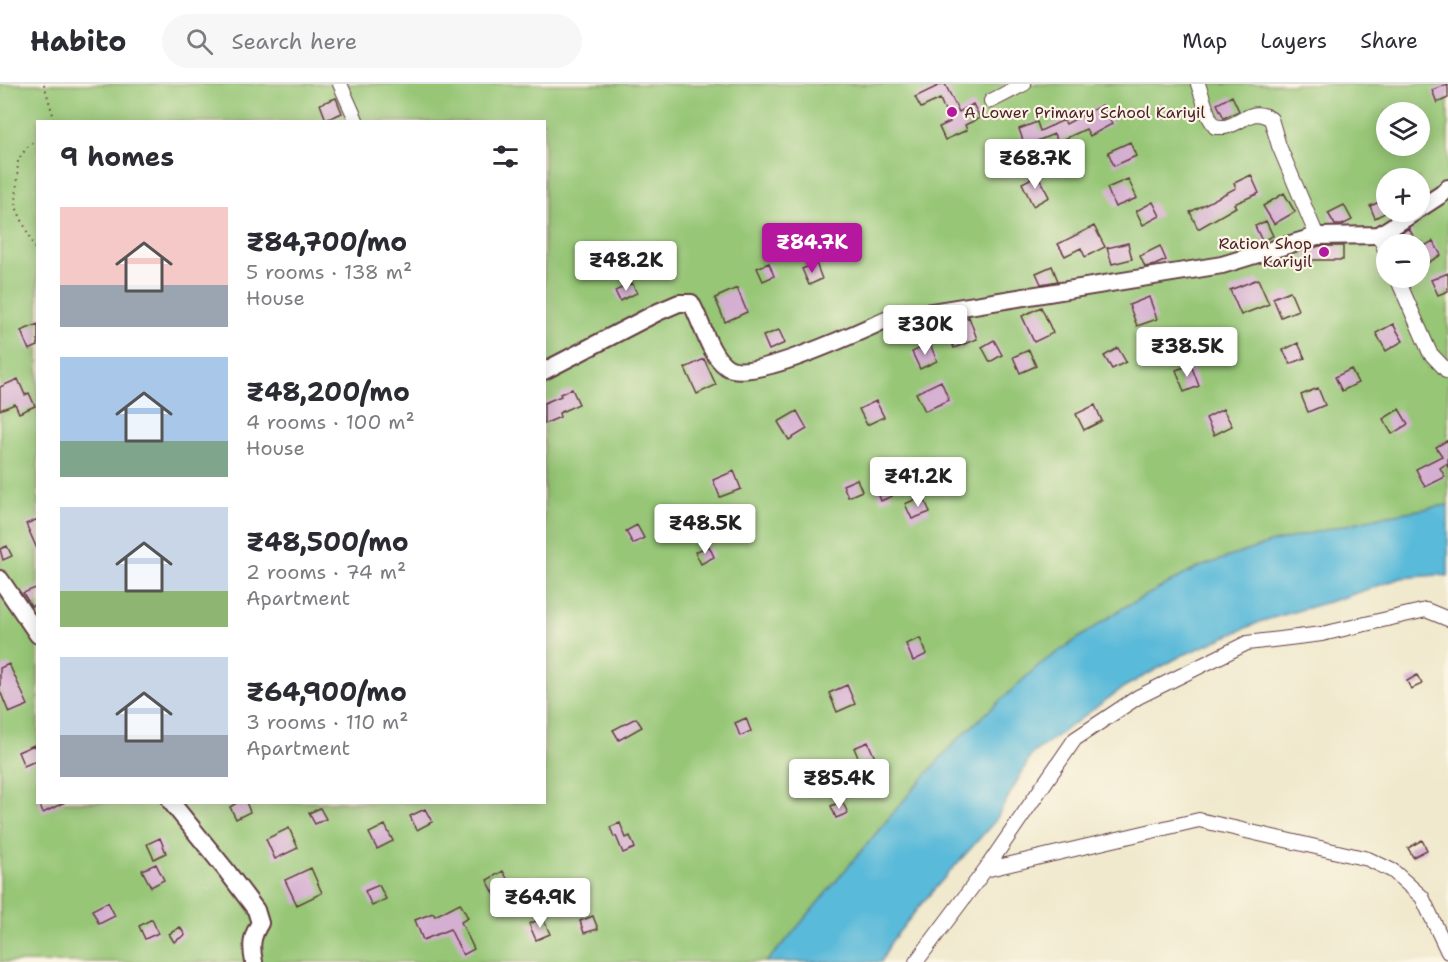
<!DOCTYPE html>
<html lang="en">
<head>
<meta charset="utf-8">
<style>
	body { margin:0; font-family:"Shantell Sans",sans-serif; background:#f7f7f7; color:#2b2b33; height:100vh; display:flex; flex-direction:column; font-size:22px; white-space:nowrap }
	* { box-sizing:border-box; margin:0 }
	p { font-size:20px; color:#7c7c81 }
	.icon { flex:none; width:33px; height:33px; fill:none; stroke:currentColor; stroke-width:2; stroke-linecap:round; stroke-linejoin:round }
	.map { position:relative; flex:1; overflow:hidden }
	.drawer { position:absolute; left:36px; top:36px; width:510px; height:684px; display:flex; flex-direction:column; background:#fff; border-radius:0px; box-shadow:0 3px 15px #0003 }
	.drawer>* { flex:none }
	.tools { position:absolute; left:1376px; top:18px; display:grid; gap:12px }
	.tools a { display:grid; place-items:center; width:54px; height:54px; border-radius:50%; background:#fff; box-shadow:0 3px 15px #0003; font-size:30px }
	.price { position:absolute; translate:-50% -51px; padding:0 14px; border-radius:6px; background:#fff; color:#222; font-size:20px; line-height:39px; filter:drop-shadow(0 2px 3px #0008) }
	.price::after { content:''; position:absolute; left:50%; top:36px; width:18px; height:14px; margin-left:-9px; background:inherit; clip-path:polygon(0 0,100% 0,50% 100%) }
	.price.active { background:#b5179e; color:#fff }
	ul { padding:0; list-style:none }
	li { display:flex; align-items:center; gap:18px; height:150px; padding:0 24px }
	li span { display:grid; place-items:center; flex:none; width:168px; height:120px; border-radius:0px; color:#555 }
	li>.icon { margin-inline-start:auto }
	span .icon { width:72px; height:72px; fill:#fffc; stroke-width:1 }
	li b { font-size:26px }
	h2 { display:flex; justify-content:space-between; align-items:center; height:72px; padding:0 24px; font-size:26px }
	header { display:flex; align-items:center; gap:36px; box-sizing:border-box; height:84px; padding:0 30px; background:#fff; border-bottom:2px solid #e1e1e2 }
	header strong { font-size:28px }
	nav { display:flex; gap:33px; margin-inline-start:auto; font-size:21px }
	.search { width:420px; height:54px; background:#f7f7f7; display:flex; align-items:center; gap:15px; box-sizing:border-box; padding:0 21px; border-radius:33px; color:#7c7c81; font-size:22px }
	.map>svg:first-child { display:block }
	.green { fill:#96c676; stroke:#707250; stroke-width:1.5; fill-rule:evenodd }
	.water { fill:#5abad9; stroke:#526c82; stroke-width:1.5 }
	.building { fill:#d5afd1 }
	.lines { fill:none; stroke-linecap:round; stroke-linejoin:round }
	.minor-casing { stroke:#633d43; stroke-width:16 }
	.tertiary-casing { stroke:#633d43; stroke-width:20 }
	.path { stroke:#633d43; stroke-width:2; stroke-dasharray:1.5 4.5; stroke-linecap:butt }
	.minor { stroke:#fff; stroke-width:14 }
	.tertiary { stroke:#fff; stroke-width:16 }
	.poi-dot { fill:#b5179e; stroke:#fcf5e5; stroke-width:2 }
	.labels { text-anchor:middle; stroke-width:4.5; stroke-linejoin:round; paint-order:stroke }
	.poi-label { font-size:16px; fill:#4a1f2b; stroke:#fcf5e5; text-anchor:start }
</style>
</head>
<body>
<header>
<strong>Habito</strong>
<div class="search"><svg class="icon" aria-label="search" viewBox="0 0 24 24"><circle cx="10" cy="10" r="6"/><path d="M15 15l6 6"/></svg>Search here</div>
<nav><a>Map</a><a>Layers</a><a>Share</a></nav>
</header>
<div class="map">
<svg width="1448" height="878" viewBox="0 0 1448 878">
	<rect width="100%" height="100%" fill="#fcf5e5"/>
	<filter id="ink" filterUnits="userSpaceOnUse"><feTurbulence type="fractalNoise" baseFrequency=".0167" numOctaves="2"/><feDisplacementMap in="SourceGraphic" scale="12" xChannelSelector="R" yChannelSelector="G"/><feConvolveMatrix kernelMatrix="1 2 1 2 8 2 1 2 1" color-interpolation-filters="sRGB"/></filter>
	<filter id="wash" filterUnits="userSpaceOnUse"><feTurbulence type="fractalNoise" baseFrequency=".008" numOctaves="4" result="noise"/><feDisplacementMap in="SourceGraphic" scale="24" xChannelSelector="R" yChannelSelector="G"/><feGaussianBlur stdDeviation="1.35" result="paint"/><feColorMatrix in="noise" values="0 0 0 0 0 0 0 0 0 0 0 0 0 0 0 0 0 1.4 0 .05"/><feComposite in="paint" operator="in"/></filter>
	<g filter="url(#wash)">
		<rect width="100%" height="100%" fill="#f0e9cd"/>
		<path class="green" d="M0,0H1448V421L1384,432L1270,459L1197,484L1123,524L1039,581L955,658L910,709L785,858L766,878H0ZM1386,28H1419V62H1386ZM38,38H544V718H38ZM1386,94H1419V128H1386ZM1386,160H1419V194H1386Z"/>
		<path class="water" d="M1448,421V492L1437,491L1401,494L1342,514L1262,537L1181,572L1124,603L1032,670L995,737L922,819L891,858L881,878H766L785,858L910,709L955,658L1039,581L1123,524L1197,484L1270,459L1384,432Z"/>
		<g id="blocks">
			<path class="building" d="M942,0H945L959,28L973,20L980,34L965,41L967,46L945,56L939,43L950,38L940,15L921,24L915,13Z
				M1448,0V14L1437,19L1432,6Z
				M1232,12L1239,27L1224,34L1217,20Z
				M336,14L342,29L326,36L320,20Z
				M1102,21L1112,40L1090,52L1086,45L1058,58L1054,50L1025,62L1019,45L1037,38L1040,47L1064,36L1066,40Z
				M1130,58L1136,72L1114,82L1108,68Z
				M1038,91L1049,113L1033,122L1022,99Z
				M1251,91L1259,109L1234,120L1236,123L1198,145L1190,128L1236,104L1234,99Z
				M1128,95L1137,114L1115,123L1107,104Z
				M1284,109L1295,128L1274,140L1263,122Z
				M1382,117L1387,128L1375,134L1370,122Z
				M1153,118L1160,132L1143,141L1136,127Z
				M1344,121L1352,136L1342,141H1335L1328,129Z
				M1266,137L1273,152L1262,157L1255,142Z
				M1094,142L1105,163L1085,173L1081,164L1065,172L1058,160Z
				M1409,144L1413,152L1399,158L1396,152Z
				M1433,157L1441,171L1426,180L1419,165Z
				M1128,159L1132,175L1112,180L1107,164Z
				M1160,162L1166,176L1155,181L1145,183L1140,172Z
				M1319,162H1343V176H1305V167Z
				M769,179L774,192L763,197L757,184Z
				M816,179L822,195L809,201L802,185Z
				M1052,182L1058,197L1041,200L1036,189Z
				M1448,189V207L1438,211L1431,196Z
				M1258,195L1269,220L1241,231L1230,206Z
				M632,199L637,209L620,217L615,207Z
				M737,204L747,228L725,238L715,214Z
				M1290,207L1298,226L1281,233L1273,214Z
				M1149,213L1157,235L1137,242L1129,221Z
				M1041,223L1053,249L1034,258L1022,232Z
				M969,233L977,255L954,264L945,242Z
				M38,240V262L29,266L21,247Z
				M1393,240L1403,257L1386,267L1376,249Z
				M779,246L785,259L769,266L763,252Z
				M994,256L1002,271L990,278L982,263Z
				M1298,259L1305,274L1290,280L1283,266Z
				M930,260L937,277L920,285L912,268Z
				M1118,264L1126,278L1112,285L1104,272Z
				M1029,266L1036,282L1020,289L1013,273Z
				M704,275L716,301L697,310L685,284Z
				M1191,281L1199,302L1184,308L1176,286Z
				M1351,285L1358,299L1342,307L1335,293Z
				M18,295L25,311L29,309L35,322L19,329L15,320L0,326V303Z
				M941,297L949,316L925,327L916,309Z
				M1318,304L1325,321L1308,328L1301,311Z
				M572,305L579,320L559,329L560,333L544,340V319L561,312L560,310Z
				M876,317L884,333L867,341L859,325Z
				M1095,321L1102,337L1084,346L1076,330Z
				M1223,325L1232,342L1214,351L1206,334Z
				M1399,325L1408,340L1392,350L1383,335Z
				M797,327L807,345L789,356L778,338Z
				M1448,356V383L1446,380L1440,384L1445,393L1425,403L1416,385L1442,372L1436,363Z
				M734,387L741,405L720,413L713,396Z
				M857,395L862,407L848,413L843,401Z
				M886,397L892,412L881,417L875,401Z
				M923,412L930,428L912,435L905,420Z
				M38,435V467L26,440Z
				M637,441L644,454L633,460L626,447Z
				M7,462L12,472L3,476L0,465Z
				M709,462L714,473L701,480L695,468Z
				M38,503V520L31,522L23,509Z
				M920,554L927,570L913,577L906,560Z
				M9,580L28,621L9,629L0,607V584Z
				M1417,591L1422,600L1411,605L1407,597Z
				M847,601L855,620L837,628L829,609Z
				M636,634L642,643L619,656L613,646Z
				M746,634L751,647L740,652L735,639Z
				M868,658L875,674L861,680L854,664Z
				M34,661L38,670V676L24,682L18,668Z
				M842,717L848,729L836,734L831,722Z
				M38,718H65L43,729Z
				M238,718H246L250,728L236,735L230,723Z
				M320,724L326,735L315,740L309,729Z
				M425,725L432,738L417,746L410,732Z
				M620,739L626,754L630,752L635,764L623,769L616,752L614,753L610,743Z
				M385,741L393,757L377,765L369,749Z
				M289,744L298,764L275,775L266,755Z
				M160,754L166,769L154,775L147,760Z
				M1422,756L1427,766L1413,773L1408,764Z
				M156,780L164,796L151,803L142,786Z
				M311,784L322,809L297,821L285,796Z
				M503,787L511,802L495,811L487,796Z
				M569,796L575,808L558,816L552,805Z
				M379,801L386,815L372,822L365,807Z
				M108,818L115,832L99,840L92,826Z
				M460,819L468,834L461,838L474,865L463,871L450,845L423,856L415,836L433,829L435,832Z
				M593,832L598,845L584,849L580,837Z
				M543,834L550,850L536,856L529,840Z
				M152,835L158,849L145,855L139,842Z
				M180,843L185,851L174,858L169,850Z"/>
		</g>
	</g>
	<g filter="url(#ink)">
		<use href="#blocks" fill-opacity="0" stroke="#633d43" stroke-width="1.5"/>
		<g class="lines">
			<defs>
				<path id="minor" d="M340,0L357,38
					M1198,0L1209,33L1215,43C1219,43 1222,43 1225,43C1244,39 1251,22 1271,35L1279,62L1317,152
					M991,17L1024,0
					M1379,151L1386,168
					M1397,194L1430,269L1448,288
					M985,786L1199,736L1368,775L1393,787L1422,813L1448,868
					M916,878L985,786L1075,655L1138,613L1247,559L1322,550L1426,526L1448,535"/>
				<path id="tertiary" d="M1419,125L1442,110L1448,104
					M544,287L658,228L679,219H691C702,238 709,271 727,283C752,299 860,247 888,235L1222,181L1317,152L1379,151L1415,128
					M0,495L38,551
					M171,718L226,786L256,826L260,839C251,853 251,863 254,878"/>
			</defs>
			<use href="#minor" class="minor-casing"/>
			<use href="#tertiary" class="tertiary-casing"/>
			<path class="path" d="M44,0L55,38
				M38,56L28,62L18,76L16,123L38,172"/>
			<use href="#minor" class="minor"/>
			<use href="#tertiary" class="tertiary"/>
		</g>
	</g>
	<g class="poi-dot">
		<circle cx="952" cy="28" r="6"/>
		<circle cx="1324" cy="168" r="6"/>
	</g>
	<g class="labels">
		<g class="poi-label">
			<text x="964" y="34">A Lower Primary School Kariyil</text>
			<text x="1312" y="165" text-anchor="end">Ration Shop<tspan x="1312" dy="18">Kariyil</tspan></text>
		</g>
	</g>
</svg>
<div class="tools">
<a><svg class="icon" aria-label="layers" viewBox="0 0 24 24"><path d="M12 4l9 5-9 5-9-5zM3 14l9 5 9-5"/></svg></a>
<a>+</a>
<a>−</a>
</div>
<b class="price" style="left:1035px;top:106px">₹68.7K</b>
<b class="price active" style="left:812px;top:190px">₹84.7K</b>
<b class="price" style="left:626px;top:208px">₹48.2K</b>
<b class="price" style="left:925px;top:272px">₹30K</b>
<b class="price" style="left:1187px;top:294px">₹38.5K</b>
<b class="price" style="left:918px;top:424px">₹41.2K</b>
<b class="price" style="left:705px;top:471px">₹48.5K</b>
<b class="price" style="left:839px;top:726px">₹85.4K</b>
<b class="price" style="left:540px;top:845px">₹64.9K</b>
<section class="drawer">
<h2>9 homes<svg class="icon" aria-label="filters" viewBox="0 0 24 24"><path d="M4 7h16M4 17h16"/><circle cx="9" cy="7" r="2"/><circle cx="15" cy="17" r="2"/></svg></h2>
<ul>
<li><span style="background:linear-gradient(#f6c9c9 65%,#9aa5b1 0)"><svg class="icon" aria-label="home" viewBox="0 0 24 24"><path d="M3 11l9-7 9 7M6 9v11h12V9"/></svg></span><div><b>₹84,700/mo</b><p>5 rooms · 138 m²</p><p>House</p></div></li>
<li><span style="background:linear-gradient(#a9c7e8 70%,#7fa58c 0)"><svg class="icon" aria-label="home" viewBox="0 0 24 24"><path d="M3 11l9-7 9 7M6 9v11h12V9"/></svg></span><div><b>₹48,200/mo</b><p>4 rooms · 100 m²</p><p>House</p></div></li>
<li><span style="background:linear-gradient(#c9d6e8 70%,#8fb573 0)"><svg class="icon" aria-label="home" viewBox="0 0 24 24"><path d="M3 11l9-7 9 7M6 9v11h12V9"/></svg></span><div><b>₹48,500/mo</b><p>2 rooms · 74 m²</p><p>Apartment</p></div></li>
<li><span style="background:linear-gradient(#c9d6e8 65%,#9aa5b1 0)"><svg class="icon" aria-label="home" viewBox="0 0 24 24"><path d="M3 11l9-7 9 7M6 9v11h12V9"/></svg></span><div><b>₹64,900/mo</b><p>3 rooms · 110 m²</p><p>Apartment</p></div></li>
</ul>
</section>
</div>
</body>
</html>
